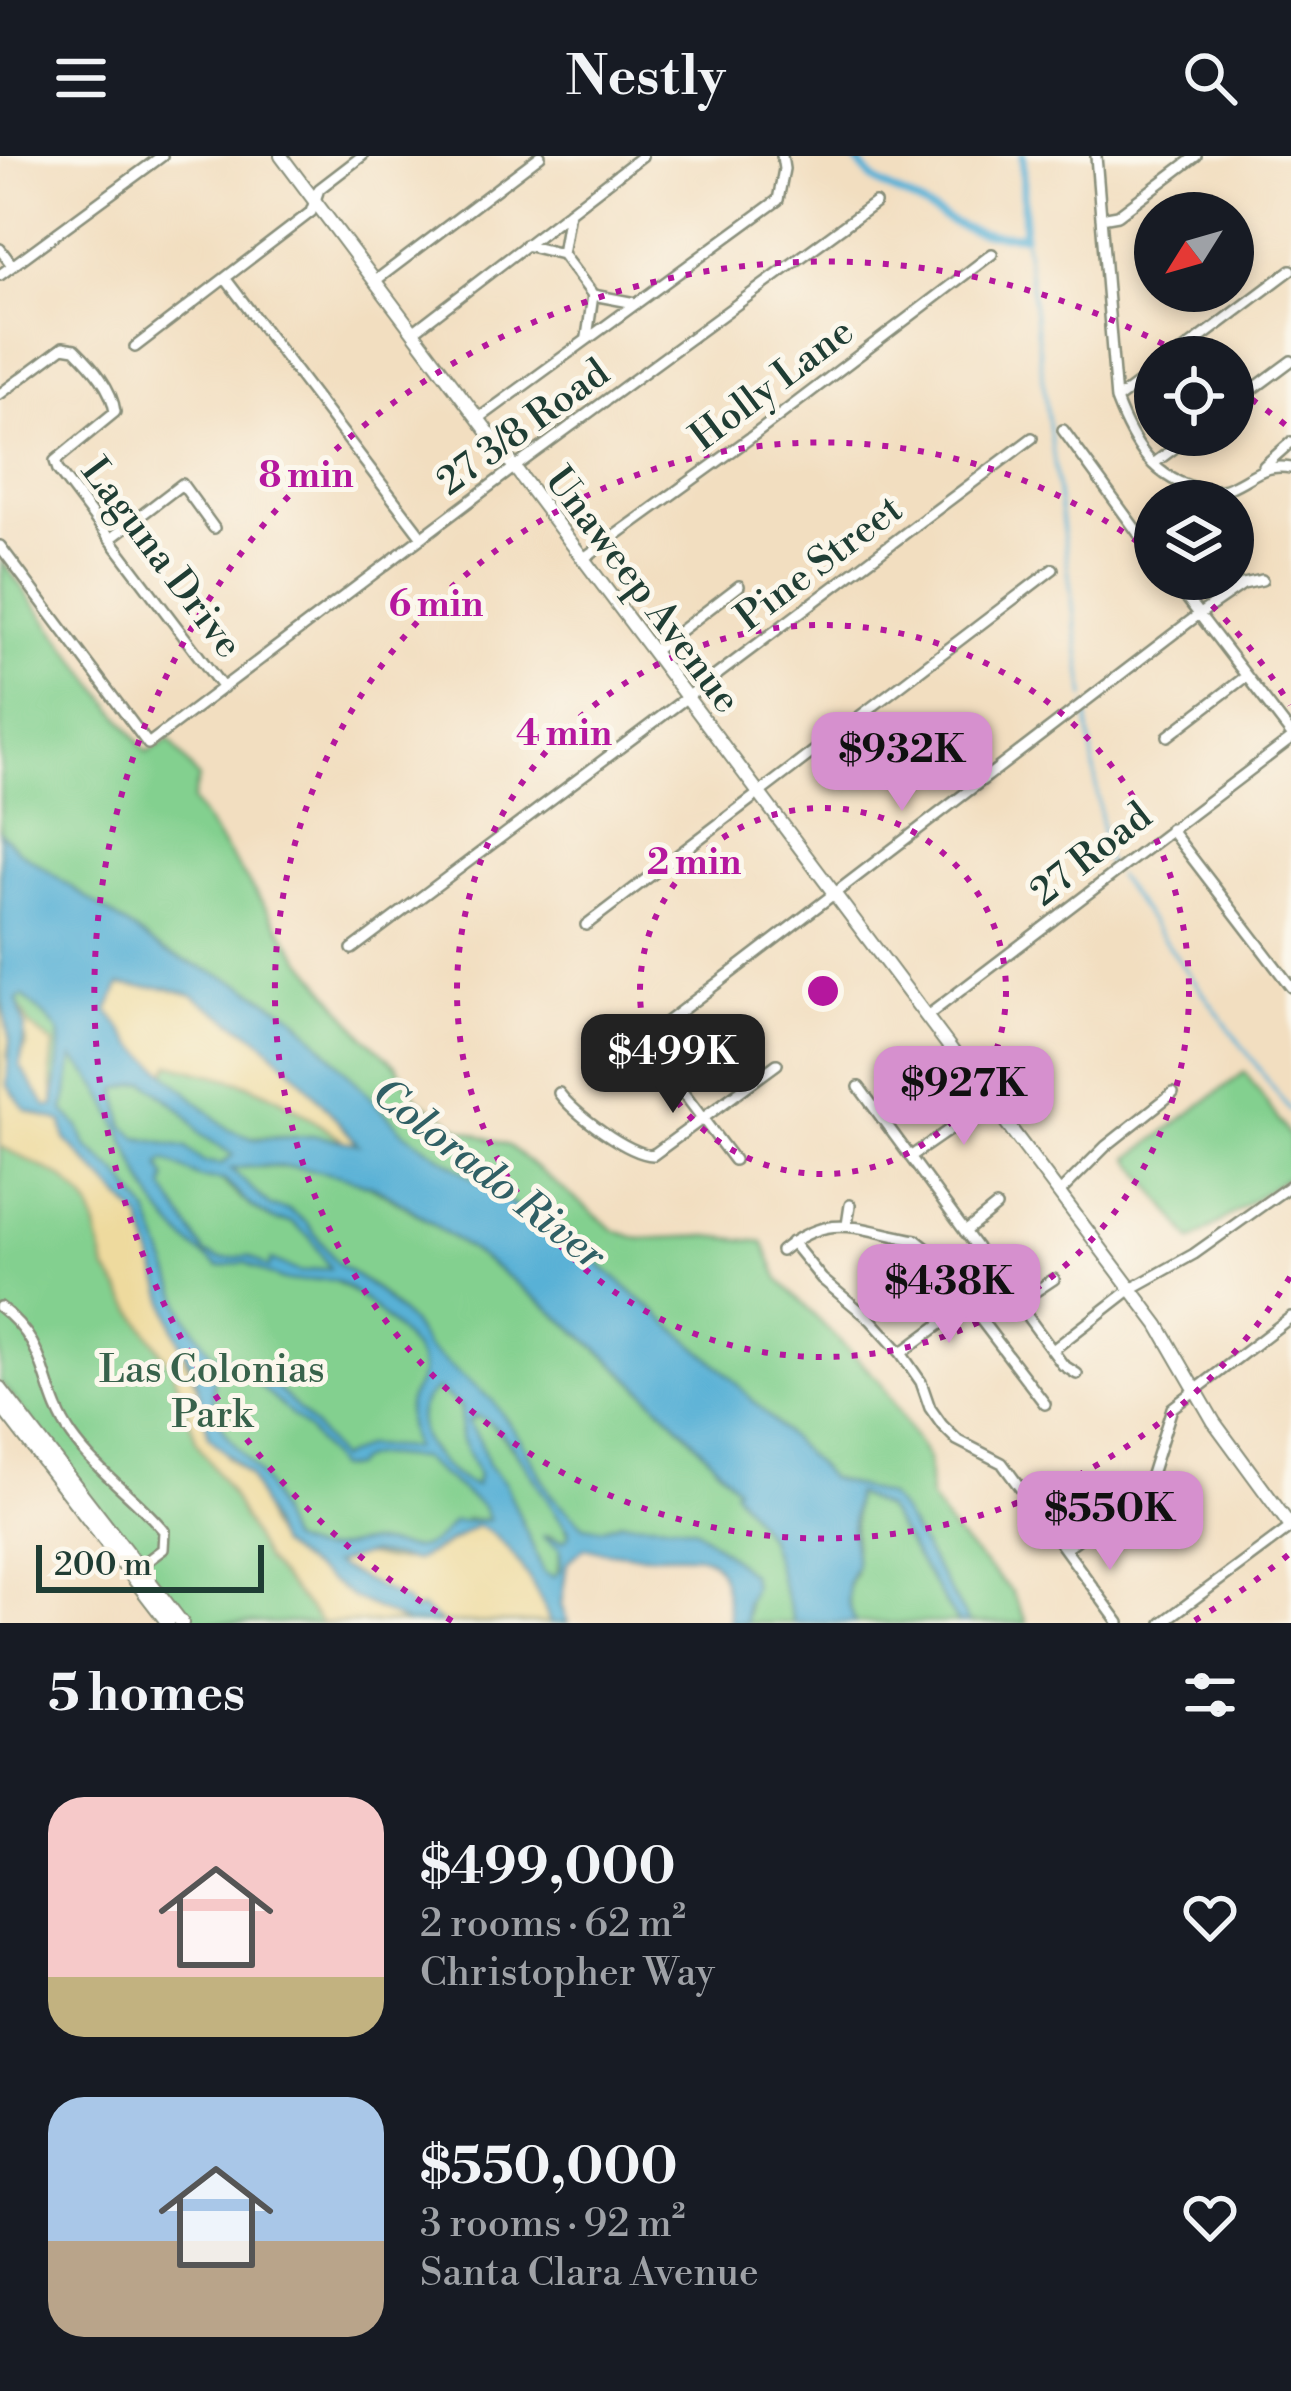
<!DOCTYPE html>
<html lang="en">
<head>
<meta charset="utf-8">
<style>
	body { margin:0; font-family:"Libre Bodoni",serif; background:#242831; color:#f1f3f6; height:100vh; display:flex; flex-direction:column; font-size:45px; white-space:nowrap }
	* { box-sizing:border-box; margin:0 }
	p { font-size:39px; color:#9ea1a6 }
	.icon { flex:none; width:66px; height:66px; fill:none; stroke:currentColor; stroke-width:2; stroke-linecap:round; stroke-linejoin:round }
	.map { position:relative; height:1467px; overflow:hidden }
	.details { display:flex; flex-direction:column; background:#171b24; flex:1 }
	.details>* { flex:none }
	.needle { width:78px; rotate:233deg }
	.fabs { position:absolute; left:1134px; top:36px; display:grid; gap:24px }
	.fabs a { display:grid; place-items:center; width:120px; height:120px; border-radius:50%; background:#171b24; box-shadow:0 6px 18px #0003; font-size:60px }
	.scale { position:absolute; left:36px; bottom:30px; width:228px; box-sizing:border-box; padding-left:12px; border:6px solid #1f3d34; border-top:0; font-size:33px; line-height:42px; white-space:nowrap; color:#1f3d34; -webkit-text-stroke:9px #fbf7ec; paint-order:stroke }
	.price { position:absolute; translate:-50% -102px; padding:0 27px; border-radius:24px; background:#d690ce; color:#111; font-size:39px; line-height:78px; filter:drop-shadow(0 3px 6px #0008) }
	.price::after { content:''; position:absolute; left:50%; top:72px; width:36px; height:27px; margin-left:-18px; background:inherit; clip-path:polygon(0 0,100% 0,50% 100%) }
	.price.active { background:#222; color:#fff }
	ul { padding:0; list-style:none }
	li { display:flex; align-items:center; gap:36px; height:300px; padding:0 48px }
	li span { display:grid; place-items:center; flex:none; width:336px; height:240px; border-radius:36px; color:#555 }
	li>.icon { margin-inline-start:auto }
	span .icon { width:144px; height:144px; fill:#fffc; stroke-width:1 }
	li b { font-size:51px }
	h2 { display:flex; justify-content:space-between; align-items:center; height:144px; padding:0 48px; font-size:51px }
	header { display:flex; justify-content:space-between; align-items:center; height:156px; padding:0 48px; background:#171b24; font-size:54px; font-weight:700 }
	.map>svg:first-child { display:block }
	.green { fill:#83d08f; stroke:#518662; stroke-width:3 }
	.sand { fill:#eeda9e; stroke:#868c69; stroke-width:3 }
	.water { fill:#59b1d6; stroke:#3c7785; stroke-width:3; fill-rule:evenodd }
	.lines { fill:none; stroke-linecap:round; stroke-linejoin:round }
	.stream { stroke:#59b1d6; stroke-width:3 }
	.canal { stroke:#59b1d6; stroke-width:8 }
	.minor-casing { stroke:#888e7a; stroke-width:14 }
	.major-casing { stroke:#888e7a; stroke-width:16 }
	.minor { stroke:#fff; stroke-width:9 }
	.major { stroke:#fff; stroke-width:12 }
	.ring { fill:none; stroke:#b5179e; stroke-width:6; stroke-dasharray:6 12 }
	.labels { text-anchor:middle; stroke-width:10; stroke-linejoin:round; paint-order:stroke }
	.street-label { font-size:39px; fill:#1f3d34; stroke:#fbf7ec }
	.park-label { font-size:39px; fill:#38624b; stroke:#fbf7ec }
	.water-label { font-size:42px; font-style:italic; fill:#306065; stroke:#fbf7ec }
	.centre { fill:#b5179e; stroke:#fbf7ec; stroke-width:6 }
	.ring-label { font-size:36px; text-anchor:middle; font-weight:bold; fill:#b5179e; stroke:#fbf7ec; stroke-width:10; stroke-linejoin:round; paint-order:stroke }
</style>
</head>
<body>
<header><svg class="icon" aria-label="menu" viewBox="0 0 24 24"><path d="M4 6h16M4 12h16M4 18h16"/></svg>Nestly<svg class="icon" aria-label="search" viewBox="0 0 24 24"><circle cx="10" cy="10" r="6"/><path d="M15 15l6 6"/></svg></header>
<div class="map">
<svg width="1291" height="1467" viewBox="0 0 1291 1467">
	<rect width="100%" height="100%" fill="#fbf7ec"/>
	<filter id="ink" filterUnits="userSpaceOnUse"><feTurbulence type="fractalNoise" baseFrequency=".00833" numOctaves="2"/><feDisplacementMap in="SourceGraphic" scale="24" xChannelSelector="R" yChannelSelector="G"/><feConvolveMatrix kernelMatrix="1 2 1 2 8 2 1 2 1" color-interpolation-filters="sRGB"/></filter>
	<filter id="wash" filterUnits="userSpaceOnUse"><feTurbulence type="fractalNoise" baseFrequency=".004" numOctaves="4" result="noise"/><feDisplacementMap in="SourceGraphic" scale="48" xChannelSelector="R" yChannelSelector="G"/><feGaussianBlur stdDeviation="2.7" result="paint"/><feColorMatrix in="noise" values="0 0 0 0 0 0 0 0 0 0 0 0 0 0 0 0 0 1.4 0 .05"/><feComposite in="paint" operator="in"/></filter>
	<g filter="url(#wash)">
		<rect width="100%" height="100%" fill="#f2dec0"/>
		<path class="green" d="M2,405L147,597L169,583L199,623L192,645L297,797L364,880L396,909L417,943L460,972L509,990L615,1075L640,1083L708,1080L763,1086L779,1124L880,1226L928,1303L930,1342L953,1376L1012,1436L1027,1467H969L901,1356L887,1340L829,1322L719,1210L593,1103L402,975L295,861L243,829L165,796L19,695L0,676Z
			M0,810L184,956L200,978L234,999L222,1008L211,1007C220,1028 253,1056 275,1064C287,1068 282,1062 294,1068C311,1077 320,1096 331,1112L325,1115L330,1124C351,1128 418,1187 422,1209C424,1223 416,1234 409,1245L425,1306L484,1351L489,1364L467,1363L549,1467H187L0,1226Z
			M171,907C195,916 221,920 245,928C282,940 313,965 345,986L316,980L245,982L229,974L165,917Z
			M1245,916L1291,982V1018L1192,1085L1130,1002Z
			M248,1011C275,1011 305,1010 331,1017C374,1027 409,1053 445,1077C554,1149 650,1234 737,1332L735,1335L768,1382L794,1467H746L750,1418L696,1373L622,1366L601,1373L584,1371L551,1339L522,1286L471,1228L427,1192L411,1167L376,1133L337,1107L307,1067L289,1054L270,1050L230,1014Z
			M437,1233L461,1251V1282L478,1318L476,1330C441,1319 393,1262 437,1233Z
			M479,1260C501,1270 564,1358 569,1380L564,1385L547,1379L560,1393L557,1419L548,1422L544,1417L505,1327L488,1309L480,1285L468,1266Z
			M854,1337L886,1353L958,1467H855C849,1449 843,1434 855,1417Z"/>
		<path class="sand" d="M119,829L168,832L192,839L258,882L299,920L358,988L345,986C314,965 282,940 246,928C222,920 196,916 171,908L165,917L133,888L108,855Z
			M0,838L10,885L7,900L26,954L62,966L65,983L141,1063L186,1204L227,1301L249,1319L260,1337L267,1369L278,1388L352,1441L407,1467H322L266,1405L230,1337L197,1287L173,1214L106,1113L91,1053L83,1042L63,1022L0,990Z
			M16,844L30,870L54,888L51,915L55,951H46L19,909L26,888Z
			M476,1370C508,1378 540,1437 550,1467H442L421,1453L413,1455L332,1409C370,1387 375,1408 406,1404C433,1401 454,1383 476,1370Z"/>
		<path class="water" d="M0,676L19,695L165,796L243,829L295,861L402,975L593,1103L719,1210L829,1322L887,1340L901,1355L969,1467H958L886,1353L855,1337L852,1374L856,1408L848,1427V1445L855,1467H794L768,1382L734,1334L736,1331C651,1233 554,1149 446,1077C423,1062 400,1043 376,1032C331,1014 279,1005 231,1013L270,1050L289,1054L307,1067L337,1107L375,1133L411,1167L427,1192L492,1244L522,1286L551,1339L584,1370L601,1373L622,1366L674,1368L696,1373L726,1397L750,1418L753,1430L746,1448V1467H730C721,1386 711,1400 643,1399C623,1399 603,1395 584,1392L567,1407L561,1449L568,1467H550C540,1437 507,1377 476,1370L415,1405L371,1397L333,1408L406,1445L413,1455L421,1452L442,1467H407L352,1441L278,1389L249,1319L209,1281L195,1218L174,1173L141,1063L65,983L62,966L26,954L7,929L10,885L0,838ZM119,829L168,832L192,839L258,882L299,920L358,988L316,980L254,983L229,974L133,888L108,855ZM23,840C34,851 49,862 58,875C64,884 55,935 54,950H46L20,910L25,871L17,844ZM73,902C112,937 123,988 148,1034C164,1065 190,1091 219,1111L245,1106C258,1113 272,1122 288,1125C304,1127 319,1121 335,1125C355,1131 419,1189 421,1210C423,1226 414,1232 409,1245C404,1261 410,1277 413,1292L365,1290L338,1303C318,1268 252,1199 212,1199L185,1158L148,1056L120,1019L86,990L79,971L64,955ZM146,926L184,956L200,978L233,999L222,1008L203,1006L187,992L138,982L124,970L117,933ZM165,1004L201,1022L224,1024L251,1050L274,1064L291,1066L310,1081L330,1112L300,1116L271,1104L269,1112L249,1100L222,1103L206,1098L164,1032L166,1023L160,1009ZM226,1211L242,1214L309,1275L337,1312L352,1311C367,1291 396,1303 420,1302L483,1351L489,1364L452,1366C421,1410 402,1384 364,1387C330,1391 323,1402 289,1385C279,1366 274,1342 263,1324C236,1284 207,1273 214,1217ZM437,1233L461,1251V1282L478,1318L476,1330C441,1320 393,1262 437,1233ZM475,1260C509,1266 545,1348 568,1373L569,1380L563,1385L542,1380L560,1393L561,1413L554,1421L544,1417L505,1327L488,1309L480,1285L468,1266Z"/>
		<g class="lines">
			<path class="stream" d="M1024,79L1085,541
				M1086,550L1106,705L1112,712
				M1117,720L1291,956"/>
			<path class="canal" d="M853,0C875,28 875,26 906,41C956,66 963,81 1024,79L1023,0"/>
		</g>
	</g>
	<g filter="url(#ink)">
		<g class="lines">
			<defs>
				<path id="minor" d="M1096,0L1116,244C1132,286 1154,326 1203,333C1213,334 1221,336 1231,331C1254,321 1263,307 1291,312
					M1101,62L1118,59L1196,0
					M525,89L562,98L593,139L587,181
					M0,93L12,109
					M562,98L569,56
					M0,119L162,0
					M225,122L422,381
					M375,125L540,0
					M593,139L635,147
					M413,176L642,0
					M135,191L311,56L319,33L362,0
					M1175,201L1291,114
					M0,238L63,191L75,193C92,210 112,232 115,256L55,305L58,314L223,532
					M1116,244L1155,215
					M1233,248L1291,205
					M478,263L778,44L784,13L782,0
					M1063,274L1155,400
					M1153,308L1192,279
					M1264,310L1291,286
					M110,383L182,328L214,372
					M0,390L148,588L515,311L875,47
					M584,402L750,282L992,98
					M1172,423L1291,578
					M654,495L739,430
					M1168,580L1245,521
					M1170,673L1291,831
					M586,769L1053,413
					M352,793L1032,282
					M927,860L1291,583
					M859,931L1063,1209L1077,1218
					M559,937C575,958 628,998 653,999L777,908
					M910,1001L991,945
					M734,1004L656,901L642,889L647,881L1198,459L1243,428L1262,424
					M1059,1037L1106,990L1173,937
					M847,1069L850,1049
					M965,1076L996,1051
					M792,1086L822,1123L871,1164L901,1197L921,1226L930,1252L942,1269L957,1284L1002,1307L1119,1467
					M781,1095C832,1054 858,1074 916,1084L926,1092L1045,1248
					M1018,1147L1054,1123
					M0,1151C52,1190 39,1233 72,1280C97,1316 136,1341 164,1375L163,1393L139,1411
					M1054,1193L1131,1133L1194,1098L1291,1029
					M901,1197L969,1147
					M1065,1393L1147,1331L1172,1252L1291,1161
					M1162,1467L1291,1371"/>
				<path id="major" d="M281,0L1158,1169L1214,1266L1291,1371
					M0,1232L182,1467
					M0,1249L168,1467"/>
			</defs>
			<use href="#minor" class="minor-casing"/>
			<use href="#major" class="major-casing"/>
			<use href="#minor" class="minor"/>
			<use href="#major" class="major"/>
		</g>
	</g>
	<g class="ring">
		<circle cx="823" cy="835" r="183"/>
		<circle cx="823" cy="835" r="366"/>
		<path d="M1290 1121A548 548 0 1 1 1153 397M1186 425A548 548 0 0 1 1290 549"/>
		<path d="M1288 1399A731 731 0 0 1 1194 1465M452 1465A731 731 0 0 1 1183 199M1237 233A731 731 0 0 1 1288 271"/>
	</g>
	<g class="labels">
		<g class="street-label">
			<text transform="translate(771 227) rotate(-37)" y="14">Holly Lane</text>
			<text transform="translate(522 270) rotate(-36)" y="14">27 3/8 Road</text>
			<text transform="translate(163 401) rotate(53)" y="14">Laguna Drive</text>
			<text transform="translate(818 406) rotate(-37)" y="14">Pine Street</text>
			<text transform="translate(644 433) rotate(53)" y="14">Unaweep Avenue</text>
			<text transform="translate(1090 697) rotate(-38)" y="14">27 Road</text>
		</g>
		<g class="park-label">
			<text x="212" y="1226">Las Colonias<tspan x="212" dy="45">Park</tspan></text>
		</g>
		<g class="water-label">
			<text transform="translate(490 1017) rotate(38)" y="15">Colorado River</text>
		</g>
	</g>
	<circle cx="823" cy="835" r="18" class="centre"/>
	<g class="ring-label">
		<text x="306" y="331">8 min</text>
		<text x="436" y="460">6 min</text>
		<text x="564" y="589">4 min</text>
		<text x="694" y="718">2 min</text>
	</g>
</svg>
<div class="fabs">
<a><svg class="needle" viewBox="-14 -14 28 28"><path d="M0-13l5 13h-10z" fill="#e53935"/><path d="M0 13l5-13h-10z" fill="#9ea1a6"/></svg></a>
<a><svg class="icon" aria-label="locate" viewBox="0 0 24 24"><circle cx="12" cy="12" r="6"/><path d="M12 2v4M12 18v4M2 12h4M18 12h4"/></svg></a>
<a><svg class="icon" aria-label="layers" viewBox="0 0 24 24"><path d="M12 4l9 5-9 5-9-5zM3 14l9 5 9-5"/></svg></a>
</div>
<div class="scale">200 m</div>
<b class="price" style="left:902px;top:658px">$932K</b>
<b class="price active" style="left:673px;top:960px">$499K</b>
<b class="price" style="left:964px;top:992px">$927K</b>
<b class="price" style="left:949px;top:1190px">$438K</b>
<b class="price" style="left:1110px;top:1417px">$550K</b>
</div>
<section class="details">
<h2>5 homes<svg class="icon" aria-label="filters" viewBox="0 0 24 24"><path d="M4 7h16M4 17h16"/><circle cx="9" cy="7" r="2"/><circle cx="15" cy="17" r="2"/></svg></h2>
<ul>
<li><span style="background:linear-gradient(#f6c9c9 75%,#c2b280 0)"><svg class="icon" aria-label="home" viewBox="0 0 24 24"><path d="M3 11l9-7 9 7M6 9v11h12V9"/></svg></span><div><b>$499,000</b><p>2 rooms · 62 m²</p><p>Christopher Way</p></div><svg class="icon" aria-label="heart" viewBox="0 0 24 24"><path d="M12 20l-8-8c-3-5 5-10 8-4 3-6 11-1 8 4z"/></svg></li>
<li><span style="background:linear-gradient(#a9c7e8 60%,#b9a48a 0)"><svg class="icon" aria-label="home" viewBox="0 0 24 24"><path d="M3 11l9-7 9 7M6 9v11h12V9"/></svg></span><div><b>$550,000</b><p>3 rooms · 92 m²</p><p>Santa Clara Avenue</p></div><svg class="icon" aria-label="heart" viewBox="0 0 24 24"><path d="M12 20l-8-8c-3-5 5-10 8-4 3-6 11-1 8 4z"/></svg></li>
</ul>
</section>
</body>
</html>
